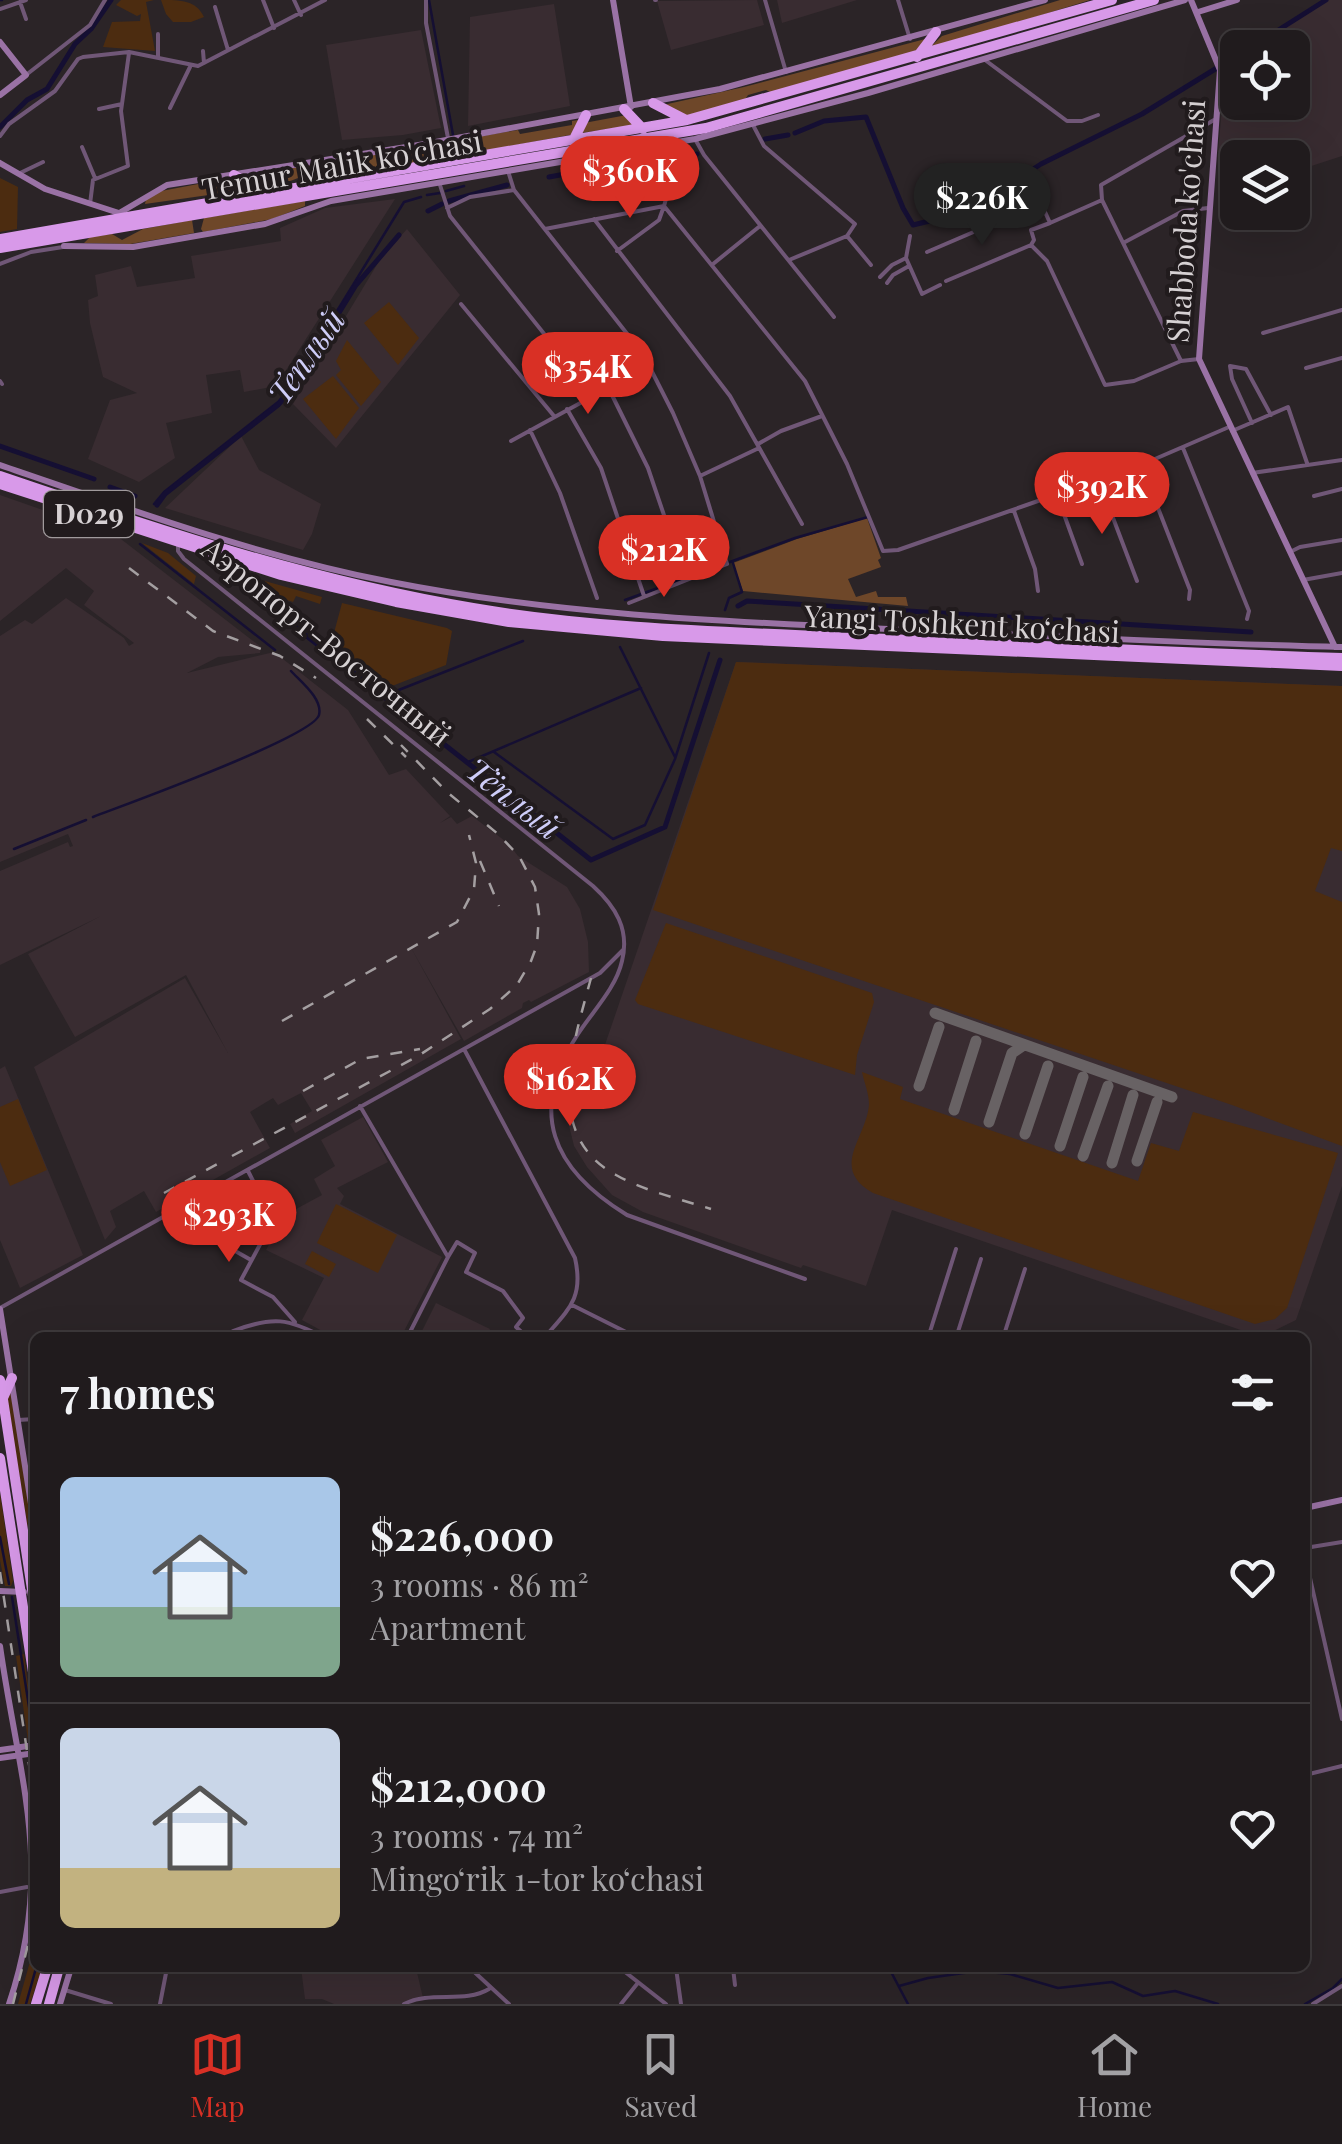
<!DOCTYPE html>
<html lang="en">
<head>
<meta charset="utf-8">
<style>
	body { margin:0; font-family:"Playfair Display",serif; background:#282426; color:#f1f3f6; height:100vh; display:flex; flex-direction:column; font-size:38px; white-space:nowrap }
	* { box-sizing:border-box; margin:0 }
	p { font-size:32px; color:#a2a1a4 }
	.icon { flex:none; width:55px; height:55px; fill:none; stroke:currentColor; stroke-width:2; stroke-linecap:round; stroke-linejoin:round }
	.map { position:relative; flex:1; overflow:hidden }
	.side { position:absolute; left:30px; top:1332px; width:1280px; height:640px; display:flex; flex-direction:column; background:#201b1d; border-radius:15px; box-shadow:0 10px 40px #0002,0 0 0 2px #3d393b }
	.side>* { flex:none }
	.controls { position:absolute; left:1220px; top:30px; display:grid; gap:20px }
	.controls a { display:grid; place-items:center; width:90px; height:90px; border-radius:15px; background:#201b1d; box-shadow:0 10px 40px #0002,0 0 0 2px #3d393b; font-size:50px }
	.price { position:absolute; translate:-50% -85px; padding:0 22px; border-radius:35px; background:#d93025; color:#fff; font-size:32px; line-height:65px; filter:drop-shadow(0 2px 5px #0008) }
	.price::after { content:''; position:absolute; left:50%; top:60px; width:30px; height:22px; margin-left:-15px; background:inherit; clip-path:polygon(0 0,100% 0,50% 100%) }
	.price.current { background:#222; color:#fff }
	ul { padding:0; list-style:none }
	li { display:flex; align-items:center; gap:30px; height:250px; padding:0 30px }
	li+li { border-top:2px solid #3d393b }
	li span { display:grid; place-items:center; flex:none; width:280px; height:200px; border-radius:15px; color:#555 }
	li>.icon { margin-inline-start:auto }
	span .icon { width:120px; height:120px; fill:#fffc; stroke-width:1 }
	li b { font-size:42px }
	h2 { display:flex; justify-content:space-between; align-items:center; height:120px; padding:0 30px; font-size:42px }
	.dock { display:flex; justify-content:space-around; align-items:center; height:140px; border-top:2px solid #3d393b; background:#201b1d; font-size:28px; color:#a2a1a4 }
	.dock a { display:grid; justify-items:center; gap:5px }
	.dock .current { color:#d93025 }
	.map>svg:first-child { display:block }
	.built { fill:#392c31 }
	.green { fill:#4c2c10 }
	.forest { fill:#6e4729 }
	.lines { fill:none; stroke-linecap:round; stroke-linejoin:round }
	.stream { stroke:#150f33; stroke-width:2.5 }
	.canal { stroke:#150f33; stroke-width:5 }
	.taxiway { stroke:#686264; stroke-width:11 }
	.street { stroke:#705777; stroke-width:4 }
	.secondary { stroke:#9a72a5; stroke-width:6 }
	.highway { stroke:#d899e9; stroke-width:10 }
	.rail { stroke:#a49fa1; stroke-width:2.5; stroke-dasharray:12 12; stroke-linecap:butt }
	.labels { text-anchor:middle; stroke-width:8; stroke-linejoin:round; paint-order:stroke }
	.shield { fill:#211b1d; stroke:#a09a9c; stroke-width:2.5 }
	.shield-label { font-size:28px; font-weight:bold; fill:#d6d1d3 }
	.street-label { font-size:30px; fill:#d6d1d3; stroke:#211b1d }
	.water-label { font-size:32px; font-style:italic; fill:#cecdf8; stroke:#211b1d }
</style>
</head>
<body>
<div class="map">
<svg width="1342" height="2004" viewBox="0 0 1342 2004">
	<rect width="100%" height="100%" fill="#2b2427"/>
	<path class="built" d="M757,0L764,25L671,50L657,1Z
		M777,0H857L782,23Z
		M1326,0H1342V156L1299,170L1292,151L1270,157L1262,145L1218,152L1226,64L1237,57L1238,102H1292V48L1252,47Z
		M554,4L570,106L468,126L470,17Z
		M421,30L441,128L403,135L342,140L326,45Z
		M395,199L276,386L244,392L240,370L206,375L212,413L166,423L175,458L139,482L88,459L110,400L137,393L103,377L90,323L88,300L98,296L95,275L131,266L137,287L195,278L191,256L281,241L280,228L325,208Z
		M407,229L460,295L336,448L293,404L381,258Z
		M241,436L259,470L321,504L312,534L303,550L165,508Z
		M0,495L117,536L261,647L260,653L218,657L187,673L274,652L348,710L389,775L406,769L450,816L440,823L451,817L457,824L472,816L509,844L518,856L567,887L580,909L588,942L589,972L531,1002L529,1000L523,1003L522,1008L464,1041L410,946L461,1039L295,1133L290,1124L312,1111L301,1093L278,1105L273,1098L250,1112L270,1148L156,1212L144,1191L110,1211L116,1227L105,1240L34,1067L185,978L228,1053L186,975L75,1037L28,954L101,916L0,965V871L68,842L70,847L73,846L68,834L0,862V636L25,620L32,624L66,598L124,638L129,646L134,643L84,605L94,591L66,568L0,621Z
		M736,662L1342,686V1186L1296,1320L1261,1337L892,1210L866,1286L803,1265L801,1268L643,1212L612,1195L587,1167L574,1146L565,1109H583Z
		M5,1066L83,1255L20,1288L0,1240V1069Z
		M363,1117L388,1162L337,1188L344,1196L340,1204L442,1257L401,1337L335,1338L302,1320L324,1278L266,1250L285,1215L322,1195L314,1179L335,1166L321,1140Z
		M436,1303L490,1329L486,1337H419Z
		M301,1968H416L423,1998L404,2004H334L322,1999H305Z"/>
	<path class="green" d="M121,0H154L146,2L155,51L103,47L112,22L140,21L141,14L137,16L116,5Z
		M161,0C181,0 196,0 204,17L191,22H173L166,14Z
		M673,148L675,161L667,166L648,169L644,153Z
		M0,178L18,187L17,229L0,232Z
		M389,302L419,338L398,365L364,323Z
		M347,340L381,382L361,406L336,375L341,370L336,361Z
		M333,376L359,408L336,439L303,399Z
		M142,543L168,553L196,576L194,584Z
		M243,575L322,597L320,604L296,596L293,602L270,594Z
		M342,603L447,628L452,631L446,665L387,688L331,644Z
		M736,662L1342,686V851L1331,848L1315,891L1342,902V1146L1232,1105L653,910Z
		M666,923L872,993L874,1002L857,1055L855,1075L638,1004L635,1000Z
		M862,1072L903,1087L900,1099L1138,1181L1151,1143L1179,1151L1193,1112L1338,1153L1287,1308L1275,1319L1255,1324L873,1193C829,1168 866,1139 869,1105C869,1093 864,1082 862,1072Z
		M18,1099L47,1170L10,1186L0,1162V1107Z
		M336,1204L397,1235L378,1273L317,1243Z
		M312,1251L336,1264L329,1277L305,1264Z
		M11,1388L35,1549V1570L6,1396Z
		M0,1493L13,1581L11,1586H5L0,1560Z
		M24,1654L35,1739L28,1741L16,1656Z
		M35,1944V1968H42L30,2004H18Z"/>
	<path class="forest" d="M1060,0H1090L926,51L942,36Z
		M929,38L915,54L772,93L766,90L748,95L742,104L684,116L663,105L744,87Z
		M627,115L635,125L581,133L584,123Z
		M578,120L575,134L446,158H420L416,163L325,179L315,169C291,184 266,191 241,177L518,130L520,134L572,125V121Z
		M235,177L251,189L145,204L146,199L156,192Z
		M305,201V206L272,219L203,232L201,229L204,218Z
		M192,220L194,233L130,244L84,243L90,237L112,234L122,240L143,229Z
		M867,518L881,558L878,560L881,567L848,579L856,597L876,591L878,597H906L908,606L743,591L733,563L797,539Z"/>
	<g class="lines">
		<path class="stream" d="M0,0H2
			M429,0L453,135
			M446,191L464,186
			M427,195L440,193
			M154,504L164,492L278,402L289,389L404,202L421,197
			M140,544L275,650
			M730,562L795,538L868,517
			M625,600L699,573
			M725,610L729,598L742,592L733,563
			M620,647L675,757
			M381,697L523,641
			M494,752L613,839L645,825L675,759L709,653
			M466,763L641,688
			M93,817C124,805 313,737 319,715C323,699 301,682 291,671
			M14,849L86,820
			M0,1537L9,1584
			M12,1597L34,1739
			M889,1968L908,2004
			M899,1986L928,1978L978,1971L1010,1974L1058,1988L1112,1982L1143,1996L1175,1991L1218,2004
			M26,2004L36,1968
			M1305,2004L1333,1988L1342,1979"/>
		<path class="canal" d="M1250,48L1326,0
			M0,127L27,100L47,89L75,44L91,29L111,0
			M795,133L824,121L866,117L903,208L913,225L942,218L1010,184L1041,164L1142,114L1238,55
			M765,139L788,135
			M681,158L697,154
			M620,165L631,164
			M549,177L587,170
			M449,201L507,185
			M428,211L442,204
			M0,446L94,479
			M110,487L135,496
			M157,505L165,494L278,405L291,391L356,285L399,235
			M233,578L591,860L665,827L720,660
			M738,606L747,601L1251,632"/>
		<path class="taxiway" d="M935,1013L1172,1097
			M919,1086L939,1027
			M954,1110L976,1041
			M989,1122L1012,1053L1024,1045
			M1025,1134L1048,1066
			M1060,1146L1083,1077
			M1083,1156L1108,1086
			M1137,1161L1157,1102
			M1112,1163L1133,1095"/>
		<path class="street" d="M263,0L274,28
			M294,0L301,15
			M426,0V23L448,138
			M655,0H656
			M765,0L786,72
			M898,0L910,39
			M20,2L26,19
			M215,7L228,50
			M0,9L26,0
			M203,51L204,63
			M158,56V34
			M985,60L1067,121H1082L1098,115
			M26,75L90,25L105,0
			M170,108L190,67
			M99,109L122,104
			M753,125L764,146L855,224L847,236L789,260
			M0,136L9,124L55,91L78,59L83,57L129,52L198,66L325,0
			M695,139L704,155L834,317
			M674,143L677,161L664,206L805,381L847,464L883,551L898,550L1141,465L1229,427
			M82,147L95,178
			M508,171L514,190L643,354L673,413L700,476L726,561L727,564L629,603
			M18,174L43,162
			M439,182L450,216L593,395
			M90,204L93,180L128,166L121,111L129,53
			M447,208L470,197L514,190
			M594,219L730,396L802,524
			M1050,223L1031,230L1034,240L1031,245L1047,261L1105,385L1134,381L1181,361
			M545,229L664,206L659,220L617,251
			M847,236L871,265
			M1125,242L1183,211L1208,208
			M927,252L1041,203L1050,223L1102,200
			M906,258L910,236
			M0,264L31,252L63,247
			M713,264L760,226
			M880,277L892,265L906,258L922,294L940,285
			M946,281L1031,245
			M887,283L893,275L909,266
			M461,304L554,416
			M1263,333L1342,310
			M1199,359L1181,361L1102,200L1101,185L1214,120
			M1306,368L1342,358
			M0,381L2,384
			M608,387L648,468L686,580
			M567,409L601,468L644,596
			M1252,423L1232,379L1230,366L1246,369L1271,415
			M530,430L560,493L597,598
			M1232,431L1288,407L1307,463
			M511,441L646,367
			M758,444L781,431L822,416
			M1183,448L1249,611L1247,619
			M1142,467L1190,590L1189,599
			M1252,473L1342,460
			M700,476L759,448
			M1099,481L1137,581
			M1057,495L1082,564
			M1314,496L1342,489
			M1014,511L1035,569L1038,591
			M178,545V551L184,559L593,886C615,906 630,929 622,961C616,988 593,1011 578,1034C527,1112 552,1169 627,1215L805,1279
			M1290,552L1300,547L1342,540
			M1303,580L1342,573
			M464,1049L575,1258C584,1298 569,1309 544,1338
			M360,1106L448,1257L407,1338
			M248,1171L269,1212L271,1224L241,1280L273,1297L295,1322
			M170,1214L251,1260
			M448,1257L457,1242L475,1253L466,1272L503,1291L523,1318L516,1327L526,1336
			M572,1305L638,1338
			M0,1308L600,973L623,950
			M229,1338L233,1331C273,1316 288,1318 325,1338
			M525,1338H541
			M928,1338L956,1249
			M956,1338L981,1259
			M1003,1338L1025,1269
			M18,1420L35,1419
			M1305,1548L1342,1542
			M1305,1556L1342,1719
			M1305,1775L1342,1766
			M0,1892L27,1887
			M470,1968L509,2004
			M620,1968L666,2004
			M676,1968L681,2004
			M733,1968L735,1985
			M65,1990L111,2004
			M160,2004L167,1968
			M404,2004C431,1990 464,2004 489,1989
			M621,2004L637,1984
			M1313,2004L1342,1986"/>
		<path class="secondary" d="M613,0L631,107
			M1191,0L1220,70L1199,359L1335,647
			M1198,12L1237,0
			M0,42L26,75L0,95
			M0,163L45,189L122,214
			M121,212L167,185L425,144L720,89L1045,0
			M64,246L133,247L265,224L331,201L695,139L868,93L1185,0
			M0,465C129,509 257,556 391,582C563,616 736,622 911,630C1054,636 1198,644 1342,647
			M0,1309L35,1529
			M1305,1508L1342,1500
			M0,1591L24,1592
			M0,1646C19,1780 55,1868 9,2004
			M0,1750L35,1745
			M0,1758L35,1753
			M60,2004L71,1968"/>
		<path class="highway" d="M917,57L936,32
			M653,103L686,120
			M624,109L643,129
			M573,141L586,115
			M234,175L259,191
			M0,239L687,120L1112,0
			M0,248L706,128L1154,0
			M0,476C156,529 310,581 473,608C603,630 735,632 866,638C1024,645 1183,653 1342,658
			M0,484L281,575L396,602L509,622L663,636L1342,666
			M0,1380L35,1609
			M3,1398L12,1378
			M0,1458L35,1685
			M36,2004L47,1968
			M49,2004L59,1968"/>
		<path class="rail" d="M129,568L213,631L280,656L316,678
			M367,719L406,757
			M480,861L499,906
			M591,978C574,1042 541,1135 616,1175C644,1191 680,1199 711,1209
			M282,1021L457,922L474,889L476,863L469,835
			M303,1091L361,1059L420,1049
			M232,1156L418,1056L490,1009L517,985L531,961L537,945L539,914L535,887L519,856L498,834L447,792L401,745
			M164,1193L221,1162
			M0,1572L35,1804
			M13,2004L35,1917"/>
	</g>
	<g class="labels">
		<rect class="shield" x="44" y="491" width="90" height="46" rx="8"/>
		<g class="shield-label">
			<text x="89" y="524">D029</text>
		</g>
		<g class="street-label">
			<text transform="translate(342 166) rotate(-10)" y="10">Temur Malik ko'chasi</text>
			<text transform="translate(1187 221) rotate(-86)" y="10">Shabboda ko'chasi</text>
			<text transform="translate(962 625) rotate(3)" y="10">Yangi Toshkent ko‘chasi</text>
			<text transform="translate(326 643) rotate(39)" y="10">Аэропорт-Восточный</text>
		</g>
		<g class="water-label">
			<text transform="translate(307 357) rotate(-55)" y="11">Теплый</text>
			<text transform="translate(513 799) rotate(38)" y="11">Тёплый</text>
		</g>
	</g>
</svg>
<div class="controls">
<a><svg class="icon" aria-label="locate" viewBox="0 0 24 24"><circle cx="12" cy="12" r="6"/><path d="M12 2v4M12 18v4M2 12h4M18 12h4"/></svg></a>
<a><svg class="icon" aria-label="layers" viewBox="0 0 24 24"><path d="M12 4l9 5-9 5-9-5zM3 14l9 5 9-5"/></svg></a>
</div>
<b class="price" style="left:630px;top:221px">$360K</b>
<b class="price current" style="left:982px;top:248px">$226K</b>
<b class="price" style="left:588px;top:417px">$354K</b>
<b class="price" style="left:1102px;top:537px">$392K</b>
<b class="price" style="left:664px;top:600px">$212K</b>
<b class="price" style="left:570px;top:1129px">$162K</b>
<b class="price" style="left:229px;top:1265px">$293K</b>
<section class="side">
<h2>7 homes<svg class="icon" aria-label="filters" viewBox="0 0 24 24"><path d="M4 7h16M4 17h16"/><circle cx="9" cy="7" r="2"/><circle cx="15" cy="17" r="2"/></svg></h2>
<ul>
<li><span style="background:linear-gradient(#a9c7e8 65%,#7fa58c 0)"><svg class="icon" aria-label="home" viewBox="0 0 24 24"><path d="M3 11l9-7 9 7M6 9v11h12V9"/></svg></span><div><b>$226,000</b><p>3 rooms · 86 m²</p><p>Apartment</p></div><svg class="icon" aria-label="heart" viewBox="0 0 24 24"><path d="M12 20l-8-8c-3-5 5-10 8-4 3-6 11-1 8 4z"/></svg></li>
<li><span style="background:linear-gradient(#c9d6e8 70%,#c2b280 0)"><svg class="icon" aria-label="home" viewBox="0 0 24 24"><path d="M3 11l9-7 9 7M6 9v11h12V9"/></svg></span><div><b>$212,000</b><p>3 rooms · 74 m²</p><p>Mingo‘rik 1-tor ko‘chasi</p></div><svg class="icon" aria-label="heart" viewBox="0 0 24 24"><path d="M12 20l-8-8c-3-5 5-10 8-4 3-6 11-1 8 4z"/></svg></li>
</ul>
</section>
</div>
<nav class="dock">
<a class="current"><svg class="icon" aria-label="map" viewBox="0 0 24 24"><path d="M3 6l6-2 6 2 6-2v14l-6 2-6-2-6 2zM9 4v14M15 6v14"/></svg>Map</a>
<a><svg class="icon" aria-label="saved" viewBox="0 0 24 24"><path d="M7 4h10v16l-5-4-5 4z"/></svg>Saved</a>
<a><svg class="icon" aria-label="home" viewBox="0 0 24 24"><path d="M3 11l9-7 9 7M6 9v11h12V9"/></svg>Home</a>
</nav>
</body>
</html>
